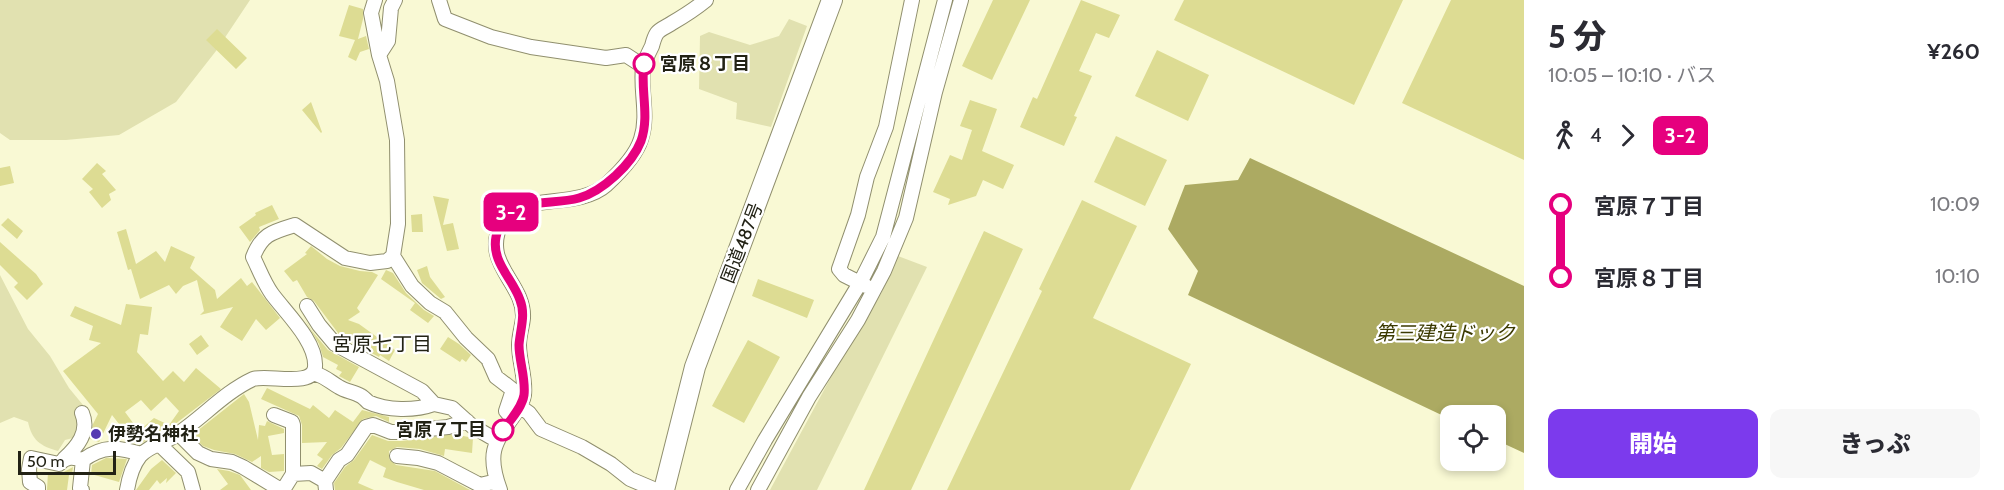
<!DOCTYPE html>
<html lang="ja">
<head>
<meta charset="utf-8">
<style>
	body { margin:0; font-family:Cabin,"Noto Sans JP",sans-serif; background:#f7f7f7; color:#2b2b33; height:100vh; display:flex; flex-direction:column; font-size:22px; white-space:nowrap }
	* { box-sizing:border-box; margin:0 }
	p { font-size:20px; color:#7c7c81 }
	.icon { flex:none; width:33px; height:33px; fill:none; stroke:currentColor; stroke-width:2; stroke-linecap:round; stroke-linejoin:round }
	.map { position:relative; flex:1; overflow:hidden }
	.details { display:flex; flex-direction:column; background:#fff; width:480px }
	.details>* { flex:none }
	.badge { padding:0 12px; border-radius:9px; font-size:21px; line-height:39px }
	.tools { position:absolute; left:1440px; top:405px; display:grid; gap:12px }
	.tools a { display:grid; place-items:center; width:66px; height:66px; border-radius:12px; background:#fff; box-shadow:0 3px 9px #0003; font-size:30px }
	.scale { position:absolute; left:18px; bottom:15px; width:98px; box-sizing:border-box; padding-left:6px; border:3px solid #222215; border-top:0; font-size:16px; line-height:21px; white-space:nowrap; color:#222215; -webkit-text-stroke:4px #fff; paint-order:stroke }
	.map>.badge { position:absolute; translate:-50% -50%; box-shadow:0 0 0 3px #fff }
	.legs { display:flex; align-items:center; gap:9px; height:66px; padding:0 24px; font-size:20px }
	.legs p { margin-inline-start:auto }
	.overview { display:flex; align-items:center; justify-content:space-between; height:102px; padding:0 24px }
	h1 { font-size:33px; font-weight:800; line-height:45px }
	.primary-button { display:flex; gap:12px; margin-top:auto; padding:12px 24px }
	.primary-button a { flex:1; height:69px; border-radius:12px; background:#7c3aed; color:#fff; font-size:24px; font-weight:800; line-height:69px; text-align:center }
	.primary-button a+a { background:#f7f7f7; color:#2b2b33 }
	ul { padding:0 24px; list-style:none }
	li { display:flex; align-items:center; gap:21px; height:72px; font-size:22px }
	li i { display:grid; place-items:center; width:9px; height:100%; margin:0 8px; background:currentColor }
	li i::after { content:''; width:15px; height:15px; margin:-8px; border:4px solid; border-radius:50%; background:#fff }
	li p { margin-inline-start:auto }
	li:first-child i { background:linear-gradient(#0000 50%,currentColor 0) }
	li:last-child i { background:linear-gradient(currentColor 50%,#0000 0) }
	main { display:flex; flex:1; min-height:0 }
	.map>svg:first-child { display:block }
</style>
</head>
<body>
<main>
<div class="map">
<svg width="1524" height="490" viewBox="0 0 1524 490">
	<rect width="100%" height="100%" fill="#f9f9d4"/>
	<path fill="#e1e1b0" d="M0,0H250L216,51L176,102L119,135L66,140H10L0,133Z
		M789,19L807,26L771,127L736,119L737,103L699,89L700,36L709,32L750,45L779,36Z
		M898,256L927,267L817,490H770L844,353L881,294Z
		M0,275L28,329L50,356L69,388L83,405L78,413L81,421L77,437L65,440L58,451C40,446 32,440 28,422L14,417L0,423Z"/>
	<path fill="#acaa62" d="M1250,158L1524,286V453L1496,440V416H1450V419L1188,295L1198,271L1168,229L1185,185L1238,180Z"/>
	<path fill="#dddc93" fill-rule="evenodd" d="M993,0H1030L992,80L962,66Z
		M1081,0L1120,15L1109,38L1096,33L1079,71L1092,76L1074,116L1077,117L1064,146L1020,127L1033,97L1037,99Z
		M1184,0H1403L1354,105L1174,20Z
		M1451,0H1524V160L1402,103Z
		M349,5L363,9V19L358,39L366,36L369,49L360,52L356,61L348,57L355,40L339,36Z
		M217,29L247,58L236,69L206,40Z
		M1157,50L1209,75L1188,121L1135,96Z
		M970,100L997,109L982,151L1014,165L1003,189L983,180L976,196L948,205L950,199L933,192L950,155L962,160L972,130L960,126Z
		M311,102L322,132L321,133L302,110Z
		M1116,136L1167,160L1145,206L1094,182Z
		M97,163L106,171L102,174L116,190L109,194L111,200L102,208L89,192L93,189L82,179Z
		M10,166L14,183L0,186V168Z
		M433,196L449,199L443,225L453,223L459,249L447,251Z
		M1082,200L1137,226L1093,318L1191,364L1130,490H947L1042,291L1039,289Z
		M272,205L279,219L259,227L260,230L250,242L239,227L256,215L255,213Z
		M422,214L423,232H412L411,215Z
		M8,218L23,231L17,239L1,225Z
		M126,229L136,264L156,251L165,262L171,246L195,257L190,268L215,290L217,299L241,278L247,286L252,282L280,318L266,330L256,319L242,341L220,327L233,307L200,315L204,311L197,280L183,286L176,294L169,285L140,299L131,269L128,270L117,232Z
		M984,231L1023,249L911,490H864Z
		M0,242L36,274L43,284L27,300L14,287L18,283L0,265Z
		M311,246L327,259L340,266L360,271L372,272L378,275L357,308L360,312L348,320L359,324L395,350L389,361L380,355L379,357L341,337L314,301L307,297L297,280L293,282L284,271L307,254L305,253Z
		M427,266L430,277L445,297L441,299L422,283L417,270Z
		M386,270L393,273L406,293L424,310L434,316L428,323L410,310L415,303L381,279Z
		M758,279L814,300L807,318L752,296Z
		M126,304L152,307L148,335L140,334L137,352L163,381L173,371L184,382L196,368L221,389L170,428L140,444L134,443L112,415L99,442L90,439L93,424L98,414L63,371L101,343L89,340L93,326L70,316L75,306L121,325ZM166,397L179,411L169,425L154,418L139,431L125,412L141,400L151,411Z
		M301,313L312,331L328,350L359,367L350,382L339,376L342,372L336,369L338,365L323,357L319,344Z
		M201,335L209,346L197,355L189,344Z
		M448,337L459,344L471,355L466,362L462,359L460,362L440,349Z
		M748,340L780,357L744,423L712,406Z
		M267,388L310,409L313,405L329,418L335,410L353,422L362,410L389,417V422L376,416L363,419L341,448L332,455L322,469L317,466L323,459L317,455L327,442L302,443V425L299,416L261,399Z
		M244,394L249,402L258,440L259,425L265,426L267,421L284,429V433L268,436L272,455L284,454V471L269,472L261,468V456L252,462L235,454L214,450L203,446L192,435Z
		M454,434L473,438L472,453L445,449L444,456L420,449L397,447L389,451V459L396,465L435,471L470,490H424L397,482L383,477L386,468L370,460L358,483L374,490H335L334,483L345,467L354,460L372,435L388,441H402Z
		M106,458L127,459L119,482L91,474L92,465Z
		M162,460L176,473L166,483L167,478L160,484L157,480L149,490H136L151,469Z
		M73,467L72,475H66H69L67,490H47L48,472L60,474Z
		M217,469L229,471L240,475L251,490H220L228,484Z"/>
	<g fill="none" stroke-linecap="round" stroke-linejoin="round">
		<g stroke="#908f6e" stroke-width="16">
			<path id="minor" d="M439,0L445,19L491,37L531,47L606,58L626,55L643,66
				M379,55L388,41L391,8L395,0
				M393,256L412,286L430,303L445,312L466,338L488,359L496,377L513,390L506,411L512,418
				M866,286L844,275L839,269L858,215L867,177L886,127L912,0
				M307,306L319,325L335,344L422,391L434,404L452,408L472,426L496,440
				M314,373C326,377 329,381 339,387C345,391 354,392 361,396C363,397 366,400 368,402C387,411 415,411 434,404
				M519,406L529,413L541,429L582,447L611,464L630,479L656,490
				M274,415L292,422L293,425V474L283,490
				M179,434L198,453L211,459L232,462L243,467L281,490
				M159,444L188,472L193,490
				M397,456L418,458L438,463L480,485L497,481
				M64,459C77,447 90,432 82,413
				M293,474L311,473L325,481L326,490
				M325,481L339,460L347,455L366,427L373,425L391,432H402L448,427L467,421
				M38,490V487L30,482L29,469L31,458L59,464C67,456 73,457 83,460
				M82,490L80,488L83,460C103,445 119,447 141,454
				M127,490C129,478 132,466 140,456C149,445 168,442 179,433C204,416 225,392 253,379C267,374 314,388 315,367C317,342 286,313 272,294C264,283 259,269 253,257C262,234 272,232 295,225L345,258L370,263L387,261L393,256L398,224L397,140L387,81L379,55L371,13L375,0
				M500,490C487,454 493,445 514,415C518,409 523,402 524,395C526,379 519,361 519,345C519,336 522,327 523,318C525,282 480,264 502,222C517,192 578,210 606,185C619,173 636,156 641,139C649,115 640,91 643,67C645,60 649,52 652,46C653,42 655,36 657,33C660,29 668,26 672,23C684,16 695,9 706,0
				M737,490L765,440L860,283L883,237L945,0
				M758,490L809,397L858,320L884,271L906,218L935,92L961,0"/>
		</g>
		<g stroke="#908f6e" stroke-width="22">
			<path id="highway" d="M664,490L695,367L832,0"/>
		</g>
		<use href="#minor" stroke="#fff" stroke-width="14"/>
		<use href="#highway" stroke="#fff" stroke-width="20"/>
	</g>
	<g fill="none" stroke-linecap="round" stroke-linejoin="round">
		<g stroke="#fff" stroke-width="14">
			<path id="line-1" d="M503,430C510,420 522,408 524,395C526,379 519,361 519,345C520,330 526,315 520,300C513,279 491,262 496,237C505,193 548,207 579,198C603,191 632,164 641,141C650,116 640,89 644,64"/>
		</g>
		<use href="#line-1" stroke="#e6007e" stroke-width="9"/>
	</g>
	<g fill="#fff" stroke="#e6007e" stroke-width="3">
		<circle cx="644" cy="64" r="10"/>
		<circle cx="503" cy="430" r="10"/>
	</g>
	<circle fill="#563ab2" stroke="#fff" stroke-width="2" cx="96" cy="434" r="6"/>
	<g text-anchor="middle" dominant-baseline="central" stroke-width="4.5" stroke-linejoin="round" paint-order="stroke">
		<g font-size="18" font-weight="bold" fill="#222215" stroke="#fff" text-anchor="start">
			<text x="660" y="64">宮原８丁目</text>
			<text x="486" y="430" text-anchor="end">宮原７丁目</text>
		</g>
		<g font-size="18" fill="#222215" stroke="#fff">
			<text transform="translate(742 243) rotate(-69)">国道487号</text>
		</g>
		<g font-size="18" font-weight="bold" fill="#222215" stroke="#fff" text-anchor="start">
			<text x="108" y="434">伊勢名神社</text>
		</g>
		<g font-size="20" font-style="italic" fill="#3b3900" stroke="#fff">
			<text x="1445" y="333">第三建造ドック</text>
		</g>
		<g font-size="20" fill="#222215" stroke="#fff">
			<text x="382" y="344">宮原七丁目</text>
		</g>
	</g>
</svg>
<div class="tools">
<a><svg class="icon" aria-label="locate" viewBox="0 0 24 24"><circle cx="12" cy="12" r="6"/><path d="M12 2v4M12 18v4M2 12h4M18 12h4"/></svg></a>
</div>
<div class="scale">50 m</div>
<b class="badge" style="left:511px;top:212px;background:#e6007e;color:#fff">3-2</b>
</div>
<section class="details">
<div class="overview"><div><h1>5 分</h1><p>10:05 – 10:10 · バス</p></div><b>¥260</b></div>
<div class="legs"><svg class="icon" aria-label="walk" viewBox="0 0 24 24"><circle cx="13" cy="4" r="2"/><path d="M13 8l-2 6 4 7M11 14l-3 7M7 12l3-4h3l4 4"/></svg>4<svg class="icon" aria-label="forward" viewBox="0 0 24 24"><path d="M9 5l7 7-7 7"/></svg><b class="badge" style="background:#e6007e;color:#fff">3-2</b></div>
<ul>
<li><i style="color:#e6007e"></i><b>宮原７丁目</b><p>10:09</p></li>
<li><i style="color:#e6007e"></i><b>宮原８丁目</b><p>10:10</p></li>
</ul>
<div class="primary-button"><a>開始</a><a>きっぷ</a></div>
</section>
</main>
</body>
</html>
